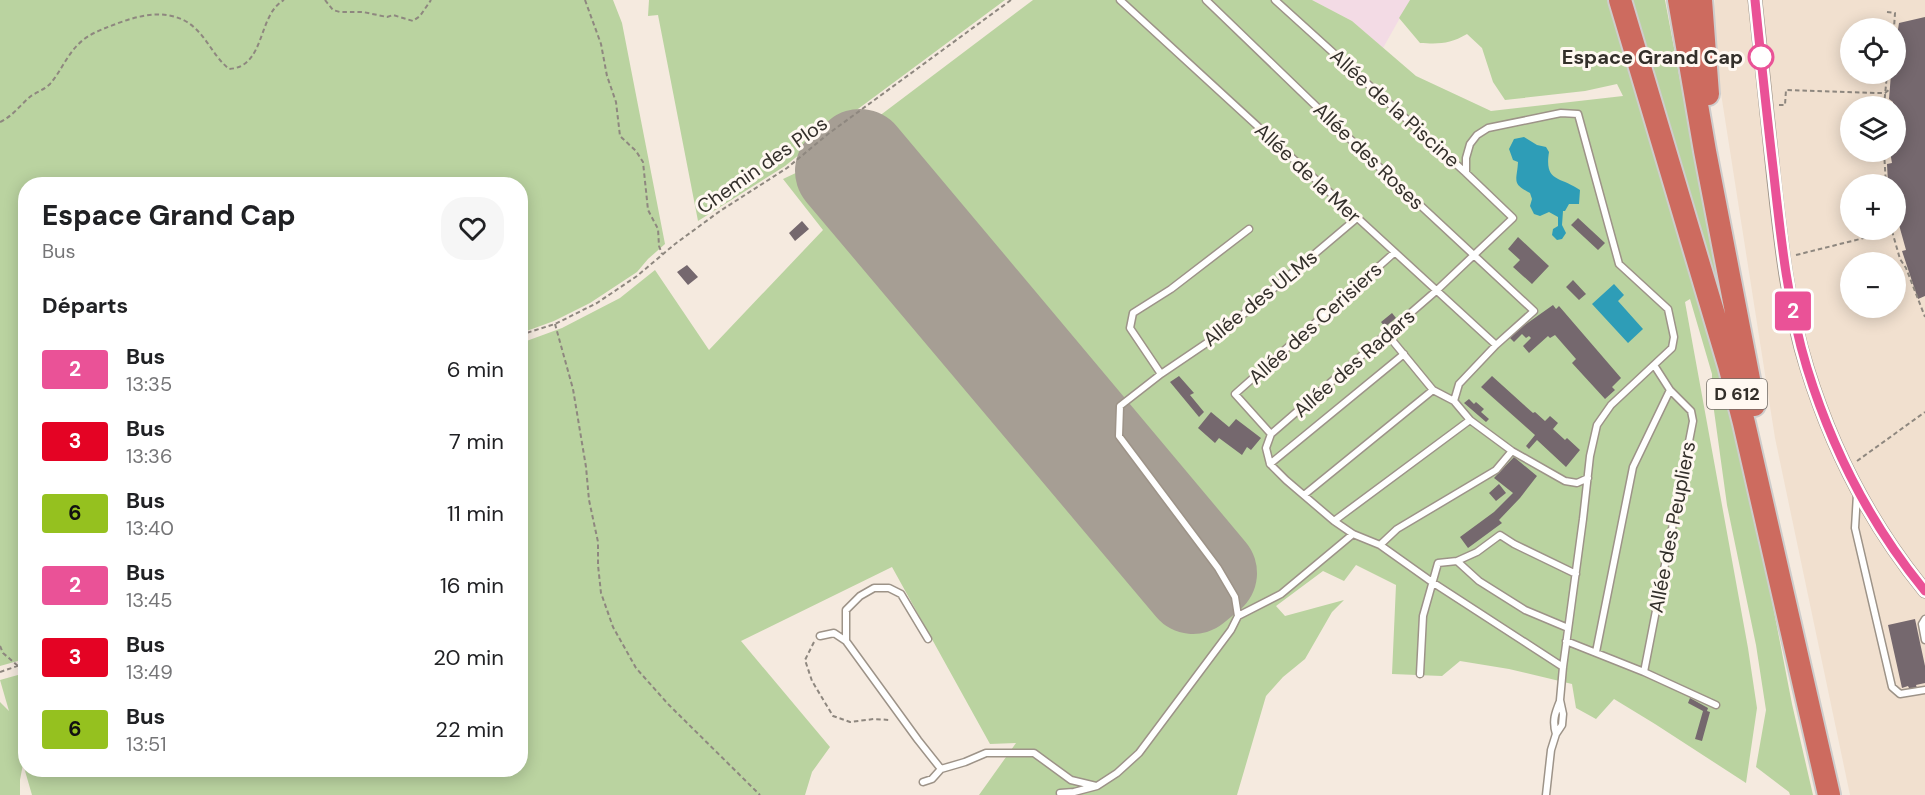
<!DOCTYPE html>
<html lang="fr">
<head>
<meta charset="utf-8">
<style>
	body { margin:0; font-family:"DM Sans",sans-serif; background:#f6f6f6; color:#202124; height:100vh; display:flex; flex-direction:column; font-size:22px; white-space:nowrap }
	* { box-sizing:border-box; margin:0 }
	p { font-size:20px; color:#757577 }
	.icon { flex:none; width:33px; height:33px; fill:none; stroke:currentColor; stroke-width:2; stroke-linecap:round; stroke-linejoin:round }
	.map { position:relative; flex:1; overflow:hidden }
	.side { position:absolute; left:18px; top:177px; width:510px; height:600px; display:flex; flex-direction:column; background:#fff; border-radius:24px; box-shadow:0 3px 15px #0003 }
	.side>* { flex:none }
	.badge { padding:0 12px; border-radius:4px; font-size:21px; line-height:39px }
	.buttons { position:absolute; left:1840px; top:18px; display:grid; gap:12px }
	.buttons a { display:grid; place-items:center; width:66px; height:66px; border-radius:50%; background:#fff; box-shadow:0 3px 15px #0003; font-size:30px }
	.map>.badge { position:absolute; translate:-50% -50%; box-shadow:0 0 0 3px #fff }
	h2 { padding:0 24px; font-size:22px; line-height:54px }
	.round { display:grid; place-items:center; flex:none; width:63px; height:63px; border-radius:24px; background:#f6f6f6 }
	.overview { display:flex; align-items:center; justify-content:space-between; height:102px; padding:0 24px }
	h1 { font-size:28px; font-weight:700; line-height:45px }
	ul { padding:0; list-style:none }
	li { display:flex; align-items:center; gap:18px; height:72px; padding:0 24px }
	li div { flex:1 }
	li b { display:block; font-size:22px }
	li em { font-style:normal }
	li .badge { min-width:66px; font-weight:700; text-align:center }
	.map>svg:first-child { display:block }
</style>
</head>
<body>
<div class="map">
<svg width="1925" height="795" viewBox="0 0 1925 795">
	<rect width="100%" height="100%" fill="#f5eadf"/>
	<path fill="#f1e0cf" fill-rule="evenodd" d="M1715,0H1925V795H1850L1775,438L1712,36ZM1851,28H1896V74H1851ZM1851,106H1896V152H1851ZM1851,184H1896V230H1851ZM1851,262H1896V308H1851Z"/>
	<path fill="#f3dbe5" d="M1312,0H1410L1383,48L1352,21Z"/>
	<path fill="#bad3a0" d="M0,0H613L622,23L665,244L648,259L637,272L590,303L554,321L521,333L520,184H26L25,659L0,666Z
		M649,0H1005L835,126L785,166L698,221L658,15L648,16Z
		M1033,0H1312L1352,21L1416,76L1491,111L1623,96L1617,84L1585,91L1505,100L1493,82L1482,48L1467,34C1450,44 1440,44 1420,43L1399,18L1410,0H1608L1720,360L1750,488L1792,704L1813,795H1790L1789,792L1756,767L1766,710L1756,645L1727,505L1712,396V374L1690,299L1685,302L1748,648L1757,708L1746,783L1655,724L1614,699L1596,719L1576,708L1572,684L1509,669L1460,661L1442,676L1392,674L1396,585L1356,565L1344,581L1323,571L1276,606L1285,616L1344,600L1332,612L1305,659L1283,677L1266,696L1237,795H979L1016,743L990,744L892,567L741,641L830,747L812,772L805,795H32L23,764L20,780V795H0V702L9,711L0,680L25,673L26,770H520L521,343L562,328L620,298L655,270L709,350L823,230L783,179L817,163Z
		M1625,0H1665L1720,293L1712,291Z"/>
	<path fill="#2e9db7" d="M1524,137L1537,145L1546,147L1549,152C1544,183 1561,176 1580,190L1579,204H1569L1565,211H1563L1562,225L1566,233L1562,239L1557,240L1552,235L1553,229L1558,226V217L1549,212L1540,216L1534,214L1530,206L1532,199L1530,193C1511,183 1517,181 1518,162L1513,160L1509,149L1514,139Z
		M1614,284L1624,295L1618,301L1643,329L1628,343L1592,304Z"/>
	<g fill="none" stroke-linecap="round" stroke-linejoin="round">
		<path stroke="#a69e94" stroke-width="96" d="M860,157L1209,573L1193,586L843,171Z"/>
	</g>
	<path fill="#75686e" d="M1925,17V296L1918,299L1902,251L1906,250L1896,214V184H1888L1887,164L1892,163L1890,152H1896V106H1893V102L1889,99L1891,74H1896V42L1899,23Z
		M1578,218L1605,243L1598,250L1571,225Z
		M802,221L809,229L795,241L789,233Z
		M1518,237L1549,266L1532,284L1513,267L1520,260L1508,249Z
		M687,265L698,277L688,285L677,272Z
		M1573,280L1586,294L1579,300L1566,287Z
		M1553,305L1556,309L1559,306L1621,378L1612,387L1615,390L1605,399L1572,363L1576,359L1555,335L1550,338L1548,336L1529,353L1523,346L1531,338L1529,336L1526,338L1522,334L1514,342L1510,338L1519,329Z
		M1392,313L1396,318L1385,327L1381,322Z
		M1179,376L1194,393L1190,395L1204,412L1199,417L1170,382Z
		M1492,376L1533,413L1535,412L1545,421L1550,416L1558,423L1553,429L1565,440L1567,438L1580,450L1566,467L1537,440L1529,449L1526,446L1535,435L1481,387Z
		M1469,399L1474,404L1476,402L1484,409L1481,412L1489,419L1486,422L1464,403Z
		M1211,412L1229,427L1236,419L1261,438L1251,450L1247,447L1242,455L1219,438L1215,443L1198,428Z
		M1514,457L1537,476L1520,498L1499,520L1502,523L1468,548L1460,537L1494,512L1513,493L1494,478Z
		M1499,484L1506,493L1496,501L1489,493Z
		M1915,619L1925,666V683L1916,685L1917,688H1909L1908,686L1902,688L1888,625Z
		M1690,698L1708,708L1707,711L1710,712L1702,741L1695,739L1703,711L1688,703Z"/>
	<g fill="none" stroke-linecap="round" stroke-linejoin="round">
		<g stroke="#9d9388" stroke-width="9">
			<path id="lane" d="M1120,0L1496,345
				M1206,0L1378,166L1534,311L1496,345L1459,384L1454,401L1470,420L1512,451L1565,481L1577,483L1588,478
				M1466,173V158L1470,144L1477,135L1488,128L1561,113L1578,114L1619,264L1668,309L1674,337L1672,348L1611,405L1597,425L1590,456L1583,519L1563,667L1560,700L1563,714L1562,725L1556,734L1551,750L1546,795
				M1394,253L1235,394L1271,434L1266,448L1270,464L1286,480L1334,521L1353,534L1380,545L1432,582L1563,667
				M1387,334L1433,390L1454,401
				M1161,374L1130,328L1133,313L1171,289L1249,229
				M1271,434L1436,291L1513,218L1466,173L1275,0
				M1270,464L1404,354
				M1857,494L1855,528L1892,687L1900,694L1925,690
				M1304,495L1433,390
				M1334,521L1470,420
				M1380,545L1397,529L1496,470L1512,451
				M1238,616L1235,597L1218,568L1119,436L1120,406L1161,374L1220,334L1357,218
				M1925,619L1922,624L1925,640
				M1568,628L1525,610L1479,581L1457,561L1477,552L1500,535L1514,544L1576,574
				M820,636L834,633L846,641V610L860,596L874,588H889L901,594L928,639
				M846,641L918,740L941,769L932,779L923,782
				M1566,641L1644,672L1716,705
				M1596,652L1633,467L1670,390L1654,365
				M1644,672L1693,421L1691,411L1670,390
				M1420,674L1423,616L1438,563L1457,561
				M1556,734C1552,721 1555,713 1560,701
				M941,769L965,762L986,753H1034L1071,780L1096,786
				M1060,793L1074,792L1097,786L1117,773L1139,753L1231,630L1238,616L1281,594L1353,534"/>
		</g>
		<g stroke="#9d9388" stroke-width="15">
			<path id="street" d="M1755,0C1761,60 1768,120 1774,180C1781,243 1788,308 1807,368C1832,449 1871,525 1925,591"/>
		</g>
		<g stroke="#cecdcc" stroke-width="26">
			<path id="highway" d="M1620,0L1729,365L1744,423L1829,795
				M1679,0L1705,151L1754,405
				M1701,0L1708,94"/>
		</g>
		<path stroke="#8e877f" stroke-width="2" stroke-dasharray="4.5 3" stroke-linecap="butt" d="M325,0L333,10L340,12H363L387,17L393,15L413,21L420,16L431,0
			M585,0L601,44L607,76L616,102L620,136L636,151L643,162L648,210L658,229L659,246L662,254
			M1887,12L1895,13L1894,28
			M1779,105H1785L1786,90L1875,93H1885L1890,89
			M1884,106L1887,74
			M0,122C13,116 20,105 31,96C37,92 45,89 50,84C62,70 68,52 83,40C89,35 96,32 103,29C128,19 160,6 187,22C206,34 212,55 229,69C266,67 257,15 284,0
			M1884,152L1886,184
			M1892,231L1900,259L1906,268L1925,317
			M1796,255L1892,231
			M555,324L573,389L586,467L589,500L598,542V565L601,593L613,627L636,668L668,704L760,795
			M520,335L555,324L597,303L637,276L675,244L720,211L787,168L828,134L1011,0
			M1857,461L1925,412
			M814,642L805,660L812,681L833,716L850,722L874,719L890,720
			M0,646L3,653L18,666
			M0,672L26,663"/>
		<use href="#lane" stroke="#fff" stroke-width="6"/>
		<use href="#street" stroke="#fff" stroke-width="12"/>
		<use href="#highway" stroke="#cd6b5f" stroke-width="22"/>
	</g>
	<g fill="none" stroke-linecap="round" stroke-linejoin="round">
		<g stroke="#fff" stroke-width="14">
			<path id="line" d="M1755,0C1761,59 1767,117 1774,176C1781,240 1788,306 1807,368C1832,449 1871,525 1925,591"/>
		</g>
		<use href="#line" stroke="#ea5297" stroke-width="9"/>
	</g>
	<circle fill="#fff" stroke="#ea5297" stroke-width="3" cx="1761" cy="57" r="12"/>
	<g text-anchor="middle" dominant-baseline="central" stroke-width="6" stroke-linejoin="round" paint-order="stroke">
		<rect fill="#fff8f1" stroke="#706b66" stroke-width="1.5" x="1707" y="379" width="60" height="30" rx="4.5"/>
		<g font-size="18" font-weight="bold" fill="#332f2a">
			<text x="1737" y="394">D 612</text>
		</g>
		<g font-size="20" font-weight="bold" fill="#332f2a" stroke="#fff8f1" text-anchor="end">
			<text x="1743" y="57">Espace Grand Cap</text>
		</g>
		<g font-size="20" fill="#332f2a" stroke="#fff8f1">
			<text transform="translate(1395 108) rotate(42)">Allée de la Piscine</text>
			<text transform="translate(1369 156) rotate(44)">Allée des Roses</text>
			<text transform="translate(762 165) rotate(-35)">Chemin des Plos</text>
			<text transform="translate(1308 173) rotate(43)">Allée de la Mer</text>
			<text transform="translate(1260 298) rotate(-39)">Allée des ULMs</text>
			<text transform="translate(1315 323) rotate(-42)">Allée des Cerisiers</text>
			<text transform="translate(1354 363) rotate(-41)">Allée des Radars</text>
			<text transform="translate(1672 527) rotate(-79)">Allée des Peupliers</text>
		</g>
	</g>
</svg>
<div class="buttons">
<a><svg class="icon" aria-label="locate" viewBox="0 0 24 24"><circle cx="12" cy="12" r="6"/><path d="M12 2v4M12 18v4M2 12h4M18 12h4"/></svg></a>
<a><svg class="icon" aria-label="layers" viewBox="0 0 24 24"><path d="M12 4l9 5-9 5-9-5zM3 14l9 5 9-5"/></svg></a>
<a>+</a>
<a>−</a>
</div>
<b class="badge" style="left:1793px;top:311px;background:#ea5297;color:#fff">2</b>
<section class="side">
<div class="overview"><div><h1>Espace Grand Cap</h1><p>Bus</p></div><a class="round"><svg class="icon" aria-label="heart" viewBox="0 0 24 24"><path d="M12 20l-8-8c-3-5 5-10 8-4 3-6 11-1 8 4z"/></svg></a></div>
<h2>Départs</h2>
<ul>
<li><span class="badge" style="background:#ea5297;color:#fff">2</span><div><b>Bus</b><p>13:35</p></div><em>6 min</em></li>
<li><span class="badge" style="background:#e40324;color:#fff">3</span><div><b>Bus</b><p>13:36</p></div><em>7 min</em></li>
<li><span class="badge" style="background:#95c11f;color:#111">6</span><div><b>Bus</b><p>13:40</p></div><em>11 min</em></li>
<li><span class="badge" style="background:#ea5297;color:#fff">2</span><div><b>Bus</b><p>13:45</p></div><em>16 min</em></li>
<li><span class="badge" style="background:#e40324;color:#fff">3</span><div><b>Bus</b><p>13:49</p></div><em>20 min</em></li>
<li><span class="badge" style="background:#95c11f;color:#111">6</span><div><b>Bus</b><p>13:51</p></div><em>22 min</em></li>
</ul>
</section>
</div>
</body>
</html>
